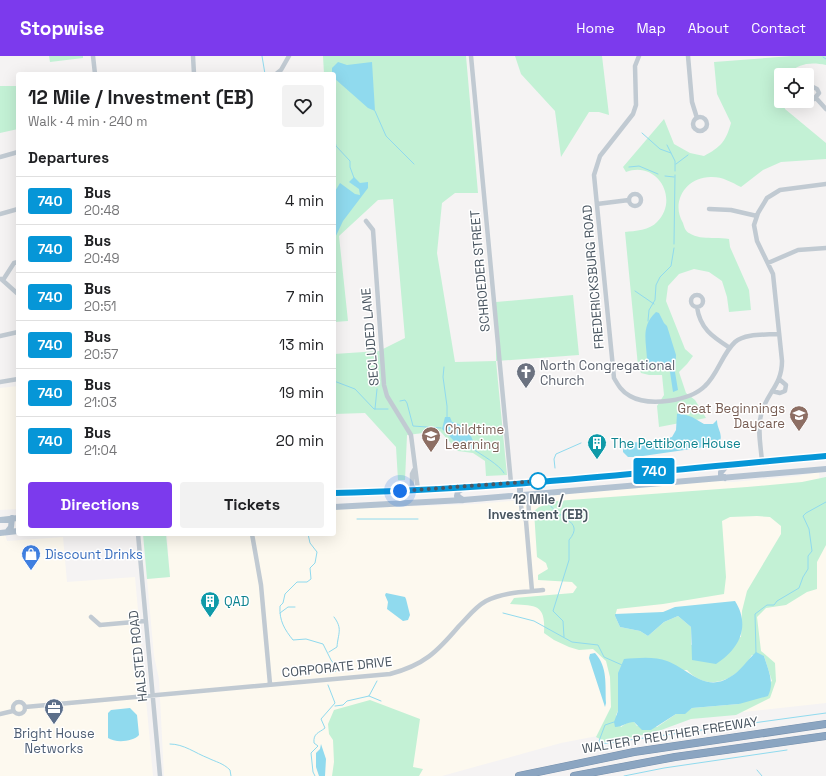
<!DOCTYPE html>
<html lang="en">
<head>
<meta charset="utf-8">
<style>
	body { margin:0; font-family:"Space Grotesk",sans-serif; background:#f2f2f2; color:#202124; height:100vh; display:flex; flex-direction:column; font-size:15px; white-space:nowrap }
	* { box-sizing:border-box; margin:0 }
	p { font-size:13px; color:#757577 }
	.icon { flex:none; width:22px; height:22px; fill:none; stroke:currentColor; stroke-width:2; stroke-linecap:round; stroke-linejoin:round }
	.map { position:relative; flex:1; overflow:hidden }
	.sheet { position:absolute; left:16px; top:16px; width:320px; height:464px; display:flex; flex-direction:column; background:#fff; border-radius:4px; box-shadow:0 4px 16px #0002 }
	.sheet>* { flex:none }
	.badge { padding:0 8px; border-radius:3px; font-size:14px; line-height:26px }
	.buttons { position:absolute; left:774px; top:12px; display:grid; gap:8px }
	.buttons a { display:grid; place-items:center; width:40px; height:40px; border-radius:4px; background:#fff; box-shadow:0 4px 16px #0002; font-size:20px }
	.you { position:absolute; width:20px; height:20px; margin:-10px; border:3px solid #fff; border-radius:50%; background:#1a73e8; box-shadow:0 0 0 6px #1a73e833 }
	.map>.badge { position:absolute; translate:-50% -50%; box-shadow:0 0 0 2px #fff }
	h2 { padding:0 12px; font-size:15px; line-height:36px }
	.round { display:grid; place-items:center; flex:none; width:42px; height:42px; border-radius:4px; background:#f2f2f2 }
	.headline { display:flex; align-items:center; justify-content:space-between; height:68px; padding:0 12px }
	h1 { font-size:19px; font-weight:700; line-height:30px }
	.primary-button { display:flex; gap:8px; margin-top:auto; padding:8px 12px }
	.primary-button a { flex:1; height:46px; border-radius:4px; background:#7c3aed; color:#fff; font-size:16px; font-weight:700; line-height:46px; text-align:center }
	.primary-button a+a { background:#f2f2f2; color:#202124 }
	ul { padding:0; list-style:none }
	li { display:flex; align-items:center; gap:12px; height:48px; padding:0 12px; border-top:1px solid #e0e0e0 }
	li div { flex:1 }
	li b { display:block; font-size:15px }
	li em { font-style:normal }
	li .badge { min-width:44px; font-weight:700; text-align:center }
	header { display:flex; align-items:center; gap:24px; box-sizing:border-box; height:56px; padding:0 20px; background:#7c3aed; color:#fff }
	header strong { font-size:19px }
	nav { display:flex; gap:22px; margin-inline-start:auto; font-size:14px }
	.map>svg:first-child { display:block }
</style>
</head>
<body>
<header>
<strong>Stopwise</strong>
<nav><a>Home</a><a>Map</a><a>About</a><a>Contact</a></nav>
</header>
<div class="map">
<svg width="826" height="720" viewBox="0 0 826 720">
	<rect width="100%" height="100%" fill="#f5f3f3"/>
	<path fill="#fdf9ef" d="M18,330V453L0,454V332Z
		M819,416L826,491V647L708,660L613,677L561,687L442,720H164L159,623L154,600L147,523L170,521L167,478H334V453L476,448L544,442L554,439L712,425L733,426L797,420Z
		M5,478L7,485L63,481L67,526L135,521L153,720H0V479Z"/>
	<path fill="#c3f1d5" fill-rule="evenodd" d="M49,0H83V2L50,6Z
		M323,0H466L478,137H455L442,147L437,197L455,306L496,305V246L573,239L579,299L496,305L507,419L486,420L485,405L473,397L458,395L440,375L407,379L405,424H398L396,391L365,357L334,358V298L379,295L405,282L393,143L378,144L339,180L348,265L334,266V18H324Z
		M515,0H602L609,59L599,56H589L561,101L555,55L521,18Z
		M792,0H826V9C811,6 798,7 788,19H781V45H783L785,53L826,87V103L781,106L763,114L741,131C731,126 723,121 712,121C687,120 670,145 683,167C684,171 686,176 689,177C702,185 715,180 729,183L730,191L749,234L751,254L729,256L727,241L722,225L709,216L694,213L679,218L668,230L666,245L685,293L693,300L687,308L679,316L686,337L695,344L706,362L659,371L657,350L664,339L662,319H649L641,317L638,310L625,176C635,175 650,174 657,166C680,143 657,104 626,116L623,111L664,63L674,88L690,97L704,100C721,91 726,85 731,67L717,38L714,6Z
		M0,30H18V73L0,77Z
		M826,421V489L817,506V533L807,536L786,549L766,552L757,561L761,595L775,607L776,625L770,642L736,659L691,663L653,677L605,686L596,681L611,651L610,621L606,605L593,593L579,594L569,591L554,584L544,577C546,546 534,550 510,548L514,542L573,537L577,531L572,526L538,524V519L548,513L546,507L537,501L534,455L539,451L556,445L747,431L802,426ZM757,460L770,461L781,470V478L747,535L742,555L741,581L691,589V571L678,560L664,566L648,580L640,575L620,571L615,560L617,553L663,548L724,538L726,521L722,465L730,461ZM752,599L764,600L772,625L739,648L692,652L685,657L676,658L657,671L637,670L634,666H628L621,671L616,659L618,655V617L687,614C709,638 738,623 752,599Z
		M143,478H166L170,521L147,523Z
		M370,644L420,663L413,711L423,713L419,720H332L334,706L333,684L329,678L328,668L334,654Z"/>
	<path fill="#90daee" d="M338,6L347,9L372,6L375,55L368,52L334,22V18H332V12Z
		M354,121L360,127L368,126V132L343,165L334,184V137L340,127L355,138L360,139L359,133L349,126Z
		M656,256L659,257L664,267L667,270L676,299L675,316L678,334L673,336L669,309H648L644,308L647,303C646,284 641,270 656,256Z
		M680,357L692,361L704,368H713L717,364C717,374 724,377 719,389L636,401H628L623,396V387L620,383C634,389 657,386 672,381L676,374L677,358Z
		M445,361H450L452,366C463,367 477,383 473,393C462,396 450,380 442,373Z
		M386,537L405,541L406,543L410,559L408,564L403,565L387,553L388,546L385,539Z
		M735,545C751,570 739,594 716,608L692,604L691,571L678,560L664,566L648,580L640,575L620,571L615,560V558L663,556L675,551Z
		M756,596L764,600C768,614 775,626 768,640L739,648L692,652L685,658H676L651,674H642L634,666C627,666 622,671 615,671L614,666L618,655V617L624,603C636,602 655,600 667,605C689,613 705,637 730,621C741,615 747,604 756,596Z
		M595,597C608,611 605,629 606,647L605,651L589,602L590,598Z
		M130,652L137,659L139,679C133,686 115,687 108,682V657L111,654Z
		M321,688L326,703L325,720H319L316,711V697L320,693Z"/>
	<g fill="none" stroke-linecap="round" stroke-linejoin="round">
		<path stroke="#90daee" stroke-width="1" d="M262,0L265,18
			M823,1L826,3
			M334,46V57
			M375,55L386,80L414,108
			M642,77L660,93L671,97
			M334,79L336,90L350,105V111L354,122
			M667,89L675,105V115
			M676,108L688,99
			M629,111L639,110L658,118
			M665,120L674,121
			M674,188L675,119
			M635,235L654,248
			M648,265L649,254L655,244L656,229L660,221L671,210L674,192
			M444,311L443,321L447,350V361
			M334,325L355,333L374,353H388
			M400,345L405,344L407,347L413,370L441,372
			M375,353L377,333
			M473,393C480,398 500,409 504,417
			M555,412L554,403L556,398L581,387
			M549,447C556,463 586,464 569,484V504L553,555L563,565L564,581
			M357,463H418
			M308,478L310,487L317,496L315,507L310,512L311,523L307,526H297L285,538L283,547L280,550C279,565 285,574 293,584L306,583L323,588L331,604L337,612L336,615L330,617
			M280,557L288,551H295
			M503,557L534,565L572,586L598,589L604,601L622,609
			M329,596L337,591C338,577 343,573 334,561
			M756,597L755,558L767,549H774L777,545L799,532L803,521L808,513V500L812,495L809,473L803,460L806,457L826,446
			M369,640L381,645
			M335,650L343,649L347,645L369,640L377,625
			M170,688C184,688 195,697 208,702C216,706 223,707 230,714L231,720
			M600,688L826,657
			M599,690V685L605,669L614,666
			M757,714L762,720
			M315,720L313,716L311,697L318,690L314,687C313,677 319,677 325,672L321,663L335,647L328,629
			M624,720L664,712L787,694"/>
		<g stroke="#7690ad" stroke-width="8">
			<path id="highway" d="M519,720L634,696L826,668
				M574,720L675,701L826,680"/>
		</g>
		<path stroke="#c1cad2" stroke-width="4.5" d="M93,0L95,18
			M193,0L194,18
			M471,0L511,427
			M639,0L635,10L636,49L633,58L600,100L594,119L614,322C618,329 622,336 630,340C649,351 690,345 705,330C718,318 722,298 735,286C745,277 766,279 779,278
			M688,0L692,46L697,62
			M276,18L281,14L289,0
			M807,34L813,31L817,33L819,37L814,43L807,40
			M816,42L826,53
			M693 68a7 7 0 1 1 14 0a7 7 0 1 1-14 0Z
			M0,101L18,96
			M629 144a6 6 0 1 1 12 0a6 6 0 1 1-12 0Z
			M597,148L629,144
			M709,153L731,154L757,160
			M0,158L18,153
			M366,165L373,174L384,329L387,340L411,379L418,434
			M768,207L798,194L826,192
			M1,223L18,238
			M3,224L14,207L18,206
			M691 245a6 6 0 1 1 12 0a6 6 0 1 1-12 0Z
			M697,251C700,273 713,281 730,292
			M0,280L18,276
			M0,326L18,323
			M772,335L780,337L785,335L786,329L779,323
			M762,406C761,391 757,374 761,359C766,337 782,330 782,305L773,218L757,185L754,169L758,157L767,142L780,134L826,128
			M412,434V418L414,414
			M520,440L522,458L526,465L532,535
			M526,465L529,457L528,439
			M138,478L160,720
			M252,478L261,529L270,628
			M91,561L100,569L145,565
			M13 652a6 6 0 1 1 12 0a6 6 0 1 1-12 0Z
			M25,651L390,618C424,609 437,596 459,570C468,561 475,551 486,545C504,536 524,536 543,534
			M0,658L13,655"/>
		<path stroke="#b3c2d1" stroke-width="6" d="M725,422L721,419V416L727,409
			M334,437C498,434 662,415 826,400
			M520,440V430L524,427
			M463,444L457,440L458,435L464,432
			M334,451L463,444L826,413
			M0,464L18,462
			M7,476L11,471L12,462
			M0,477L18,475"/>
		<use href="#highway" stroke="#8ba5c1" stroke-width="7"/>
	</g>
	<g fill="none" stroke-linecap="round" stroke-linejoin="round">
		<g stroke="#fff" stroke-width="9">
			<path id="line" d="M334,437C498,434 662,414 826,400"/>
		</g>
		<use href="#line" stroke="#0696d7" stroke-width="6"/>
		<path stroke="#4a5661" stroke-width="4" stroke-dasharray="0 7.2" d="M400,435L538,425"/>
	</g>
	<defs>
		<g id="church-pin" transform="scale(1)"><path d="M0 17L-7.5 6A9.5 9.5 0 1 1 7.5 6Z" fill="#6b7280" stroke="#fff"/><path d="M-1.2-6h2.4v3.5h3.3v2.4h-3.3V6h-2.4V-.1h-3.3v-2.4h3.3Z" fill="#fff"/></g>
		<g id="school-pin" transform="scale(1)"><path d="M0 17L-7.5 6A9.5 9.5 0 1 1 7.5 6Z" fill="#8d6e63" stroke="#fff"/><path d="M0-5L7-2L0 1L-7-2ZM-4 1L0 2.5L4 1V4Q0 6-4 4Z" fill="#fff"/></g>
		<g id="building-pin" transform="scale(1)"><path d="M0 17L-7.5 6A9.5 9.5 0 1 1 7.5 6Z" fill="#0f9aa8" stroke="#fff"/><path d="M-4-6H4V6H1V3H-1V6H-4ZM-2.5-4.3h1.7v1.8h-1.7ZM.8-4.3h1.7v1.8H.8ZM-2.5-1h1.7V.8h-1.7ZM.8-1h1.7V.8H.8Z" fill="#fff"/></g>
		<g id="shop-pin" transform="scale(1)"><path d="M0 17L-7.5 6A9.5 9.5 0 1 1 7.5 6Z" fill="#3f7fe0" stroke="#fff"/><path d="M-5-2.5h2.3a2.7 3.5 0 0 1 5.4 0H5L5.5 6h-11ZM-1.5-2.5h3a1.5 2.3 0 0 0-3 0Z" fill="#fff"/></g>
		<g id="office-pin" transform="scale(1)"><path d="M0 17L-7.5 6A9.5 9.5 0 1 1 7.5 6Z" fill="#5c6f8a" stroke="#fff"/><path d="M-6-3h4V-5.5h4V-3h4V5H-6ZM-1-4.5V-3h2v-1.5ZM-6 0V1H6V0Z" fill="#fff"/></g>
	</defs>
	<g fill-rule="evenodd">
		<use href="#church-pin" x="526" y="316"/>
		<use href="#school-pin" x="799" y="359"/>
		<use href="#school-pin" x="431" y="380"/>
		<use href="#building-pin" x="597" y="387"/>
		<use href="#shop-pin" x="31" y="498"/>
		<use href="#building-pin" x="210" y="545"/>
		<use href="#office-pin" x="54" y="652"/>
	</g>
	<circle fill="#fff" stroke="#0696d7" stroke-width="2" cx="538" cy="425" r="8"/>
	<g text-anchor="middle" dominant-baseline="central" stroke-width="3" stroke-linejoin="round" paint-order="stroke">
		<g font-size="13" fill="#4a5661" stroke="#fff">
			<text transform="translate(480 215) rotate(-95)">SCHROEDER STREET</text>
			<text transform="translate(593 221) rotate(-95)">FREDERICKSBURG ROAD</text>
			<text transform="translate(370 281) rotate(-95)">SECLUDED LANE</text>
			<text transform="translate(138 600) rotate(-96)">HALSTED ROAD</text>
			<text transform="translate(337 611) rotate(-6)">CORPORATE DRIVE</text>
			<text transform="translate(670 679) rotate(-9)">WALTER P REUTHER FREEWAY</text>
		</g>
		<g font-size="13" fill="#5b616d" stroke="#fff" text-anchor="start">
			<text x="540" y="309">North Congregational<tspan x="540" dy="15">Church</tspan></text>
		</g>
		<g font-size="13" fill="#785e54" stroke="#fff" text-anchor="end">
			<text x="785" y="352">Great Beginnings<tspan x="785" dy="15">Daycare</tspan></text>
			<text x="445" y="373" text-anchor="start">Childtime<tspan x="445" dy="15">Learning</tspan></text>
		</g>
		<g font-size="13" fill="#0d838f" stroke="#fff" text-anchor="start">
			<text x="611" y="387">The Pettibone House</text>
			<text x="224" y="545">QAD</text>
		</g>
		<g font-size="13" font-weight="bold" fill="#4a5661" stroke="#fff">
			<text x="538" y="443">12 Mile /<tspan x="538" dy="15">Investment (EB)</tspan></text>
		</g>
		<g font-size="13" fill="#366cbe" stroke="#fff" text-anchor="start">
			<text x="45" y="498">Discount Drinks</text>
		</g>
		<g font-size="13" fill="#4e5e75" stroke="#fff">
			<text x="54" y="677">Bright House<tspan x="54" dy="15">Networks</tspan></text>
		</g>
	</g>
</svg>
<div class="buttons">
<a><svg class="icon" aria-label="locate" viewBox="0 0 24 24"><circle cx="12" cy="12" r="6"/><path d="M12 2v4M12 18v4M2 12h4M18 12h4"/></svg></a>
</div>
<div class="you" style="left:400px;top:435px"></div>
<b class="badge" style="left:654px;top:415px;background:#0696d7;color:#fff">740</b>
<section class="sheet">
<div class="headline"><div><h1>12 Mile / Investment (EB)</h1><p>Walk · 4 min · 240 m</p></div><a class="round"><svg class="icon" aria-label="heart" viewBox="0 0 24 24"><path d="M12 20l-8-8c-3-5 5-10 8-4 3-6 11-1 8 4z"/></svg></a></div>
<h2>Departures</h2>
<ul>
<li><span class="badge" style="background:#0696d7;color:#fff">740</span><div><b>Bus</b><p>20:48</p></div><em>4 min</em></li>
<li><span class="badge" style="background:#0696d7;color:#fff">740</span><div><b>Bus</b><p>20:49</p></div><em>5 min</em></li>
<li><span class="badge" style="background:#0696d7;color:#fff">740</span><div><b>Bus</b><p>20:51</p></div><em>7 min</em></li>
<li><span class="badge" style="background:#0696d7;color:#fff">740</span><div><b>Bus</b><p>20:57</p></div><em>13 min</em></li>
<li><span class="badge" style="background:#0696d7;color:#fff">740</span><div><b>Bus</b><p>21:03</p></div><em>19 min</em></li>
<li><span class="badge" style="background:#0696d7;color:#fff">740</span><div><b>Bus</b><p>21:04</p></div><em>20 min</em></li>
</ul>
<div class="primary-button"><a>Directions</a><a>Tickets</a></div>
</section>
</div>
</body>
</html>
